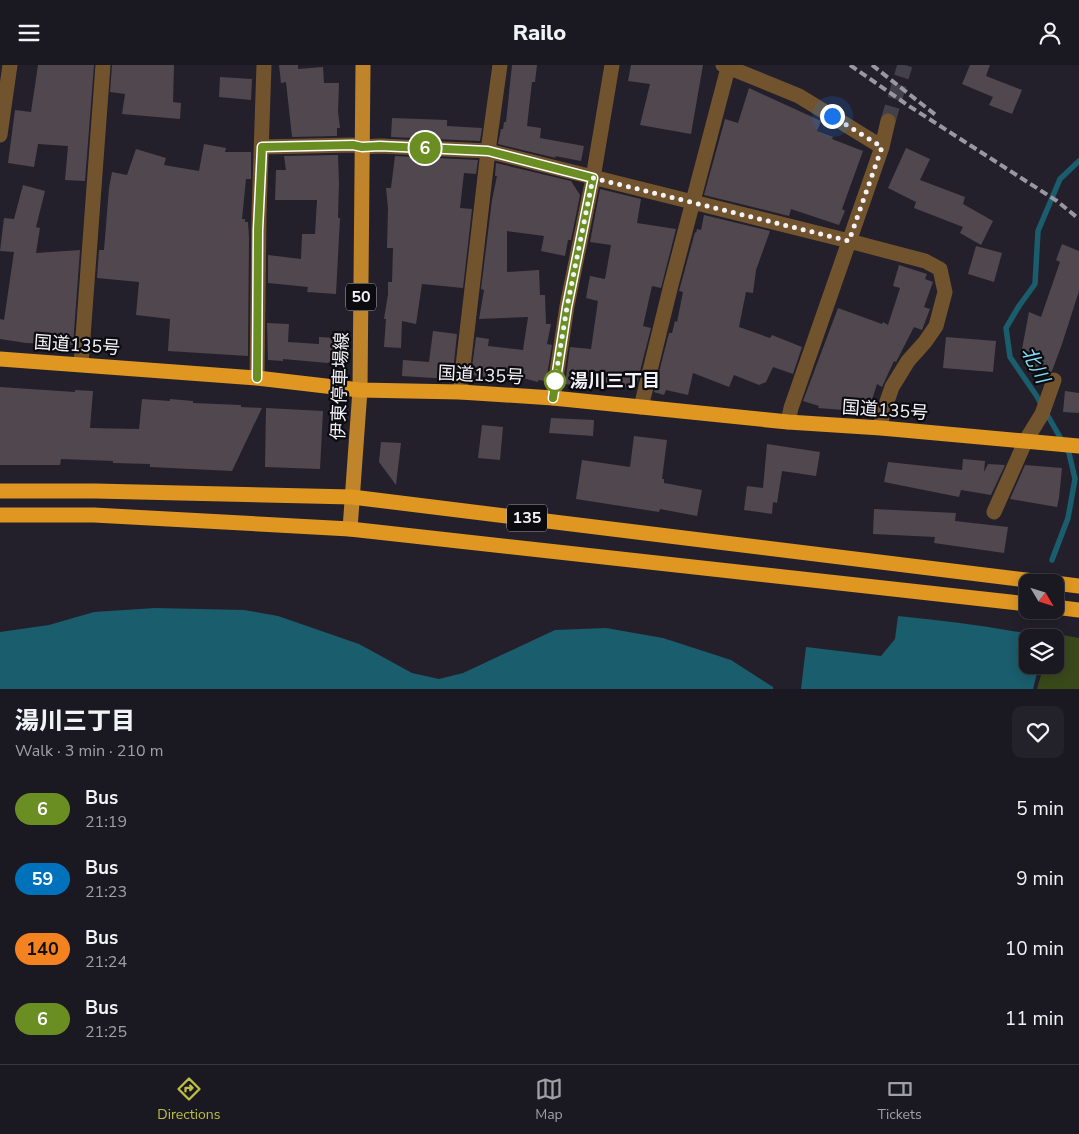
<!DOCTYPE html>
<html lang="en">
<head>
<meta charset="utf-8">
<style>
	body { margin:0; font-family:"Nunito Sans","Noto Sans JP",sans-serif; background:#232129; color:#f1f3f6; height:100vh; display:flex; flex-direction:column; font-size:19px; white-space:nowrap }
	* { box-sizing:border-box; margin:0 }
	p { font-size:16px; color:#9fa0a5 }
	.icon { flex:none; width:28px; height:28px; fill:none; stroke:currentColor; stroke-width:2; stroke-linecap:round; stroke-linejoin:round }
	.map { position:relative; height:624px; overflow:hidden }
	.details { display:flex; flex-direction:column; background:#1a1820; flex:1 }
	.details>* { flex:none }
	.badge { padding:0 10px; border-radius:16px; font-size:18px; line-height:32px }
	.needle { width:32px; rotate:128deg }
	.fabs { position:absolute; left:1019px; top:509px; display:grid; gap:10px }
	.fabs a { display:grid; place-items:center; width:45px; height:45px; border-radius:10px; background:#1a1820; box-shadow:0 2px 12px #0003,0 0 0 1px #38373e; font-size:25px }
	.you { position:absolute; width:25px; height:25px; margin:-12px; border:4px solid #fff; border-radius:50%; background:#1a73e8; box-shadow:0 0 0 8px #1a73e833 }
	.map>.badge { position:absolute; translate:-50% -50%; box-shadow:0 0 0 2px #fff }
	.round { display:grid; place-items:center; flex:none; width:52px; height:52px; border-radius:10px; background:#232129 }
	.summary { display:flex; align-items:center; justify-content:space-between; height:85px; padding:0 15px }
	h1 { font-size:24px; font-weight:800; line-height:38px }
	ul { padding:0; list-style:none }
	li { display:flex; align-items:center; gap:15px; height:70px; padding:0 15px }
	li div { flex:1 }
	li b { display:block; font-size:19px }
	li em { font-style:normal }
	li .badge { min-width:55px; font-weight:700; text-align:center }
	header { display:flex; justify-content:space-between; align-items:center; height:65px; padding:0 15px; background:#1a1820; font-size:22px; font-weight:800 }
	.menu { display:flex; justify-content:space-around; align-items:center; height:70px; border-top:1px solid #38373e; background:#1a1820; font-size:14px; color:#9fa0a5 }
	.menu a { display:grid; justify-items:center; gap:2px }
	.menu .on { color:#bfbe41 }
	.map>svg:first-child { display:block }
</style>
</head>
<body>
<header><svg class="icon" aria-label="menu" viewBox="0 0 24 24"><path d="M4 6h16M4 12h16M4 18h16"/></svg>Railo<svg class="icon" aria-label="person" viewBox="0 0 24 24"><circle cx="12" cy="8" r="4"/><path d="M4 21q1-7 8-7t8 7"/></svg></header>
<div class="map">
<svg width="1079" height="624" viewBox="0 0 1079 624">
	<rect width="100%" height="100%" fill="#23202b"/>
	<path fill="#3a491a" d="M1052,568L1079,573V624H1037L1044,600H1055V572H1051Z"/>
	<path fill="#1a5d6d" d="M155,543L244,545L278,551L359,579L412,608L439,614L463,608L555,565L606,563L663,573L731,595L773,622V624H0V567L49,560L94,547Z
		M898,551C947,556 996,562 1044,572H1028V600H1039L1033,624H801L806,582L881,591L895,574Z"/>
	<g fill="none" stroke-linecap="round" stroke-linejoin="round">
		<path stroke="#1a5d6d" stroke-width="5.5" d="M1052,495L1068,453L1075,414L1069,388L1036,330L1010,292L1006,263L1019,241L1035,219L1038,166L1060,114L1079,96"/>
	</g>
	<path fill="#51474f" d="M38,0H94L85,116L65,115L68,81L38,79L34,102L8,98L15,45L31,47Z
		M112,0H174L173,37L181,38L180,54L122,49L125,29L110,27Z
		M279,0H298V4L323,2L324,18H339L338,47L340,63H337V71L292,72L286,17L281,18Z
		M512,0H537L535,17H532L527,61L541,63L540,73L584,81L581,96L555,91L556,93L498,79L501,64H503L504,57H506Z
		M631,0H703L691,69L640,60L650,19L628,16Z
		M970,0H990L986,11L1022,25L1012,49L989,40L993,32L962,19Z
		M220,12L252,14L251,35L219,32Z
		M749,23L821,56L817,66L833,72L832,74L863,86L842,144L845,146L839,160L791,144L789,151L704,130L725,54L738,58Z
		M392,53L447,55V61L482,63L480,76L391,72Z
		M204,79L226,83L225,87H251V114H246L242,154H245V157H248L249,173L248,291L168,286L170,254L136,250L139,217L97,213L99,185H104L109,123L112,107L127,110L136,84L166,93L164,100L199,106Z
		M906,83L930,94L920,115L965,132L963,139L993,156L981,180L960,168L963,162L914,143L916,137L888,123Z
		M338,90L339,117L338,153H340L336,229L307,227L308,222L268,218V190L301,194L302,169H315L317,135H275L276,105H286L284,91Z
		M395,91L478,95L476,109L464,108L460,143L472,144L463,223L422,219L416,259L402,256L401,283L384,282L386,254H384L388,229V217H392L393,183H387L388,143L386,123H391Z
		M496,98L571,116L580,130L571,175H568L565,191L541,186L544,171L507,166V207L539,205L540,230H545L546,259H551L547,279L552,280L546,316L538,315V317L511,310L510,315L471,310L476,272L489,274L488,281L523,285L528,252L479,254L484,225L481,224L492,135L497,111H495Z
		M23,120L45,126L36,162L40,163L36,188L80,185L73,280L26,278L0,274V254L4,255L14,187L0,186L4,153L14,154Z
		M600,124L641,134L637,158L676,164L661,223L652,221L643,261L651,263L636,322H634L633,324L582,312L581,321L565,319L570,282L591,284L598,236L586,233L590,211L605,214L611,180L590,177Z
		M704,150L770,166L756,205L753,228L746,227L739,262L770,273L772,270L802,282L793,309L773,302L766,317L759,320L734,310L729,322L693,308L688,330L666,325L664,330L654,327L669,268H672L675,256L677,257L683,227L679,226L695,167L696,168L697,164L701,165Z
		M1062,179L1079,186V226L1062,279L1052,306L1047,309L1027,301L1032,288L1022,284L1029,247L1041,252L1060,197L1056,195Z
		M976,181L1002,188L994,217L968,209Z
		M899,200L927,209L925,214L933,217L924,242L930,244L922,265L914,262L896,297L894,296L882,322L877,319L869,344L844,337V345L818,343L819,341L803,336L838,243L882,259L883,257L888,260L900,223L893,221Z
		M267,258L289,259L288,277L319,279V272L337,273L336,292L328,298L283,294V296L268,295Z
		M433,266L457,269L453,307H450V314L402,311L403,295L429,297Z
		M946,272L996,276L993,307L943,303Z
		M0,322L75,327V325L93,326L90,363L139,364L142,334L170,336V334L193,336V338L241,340V342L262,343L232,406L150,402V399L113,398V396L61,394L60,400H0Z
		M1065,326L1079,328V348L1063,347Z
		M266,343L323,346L320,404L265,402Z
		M551,353L594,355L593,371L549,368Z
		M482,360L503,362L500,395L478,393Z
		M634,371L667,375L662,414H664V418L702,425L697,451L660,444L659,447L576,434L582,395L630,402Z
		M381,377L401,378L396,420L379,397Z
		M767,379L820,387L816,411L782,406L777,438L773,437L772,449L744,445L747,421L763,423Z
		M963,394L985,396L984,407L988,399L1005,400L991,430L961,425L959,432L884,417L888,397L962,405Z
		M1025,400L1062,403L1059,433L1057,442L1010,434Z
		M874,444L956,448L955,456L1008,462L1004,488L934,478L935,472L873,469Z"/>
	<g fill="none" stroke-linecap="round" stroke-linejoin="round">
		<path stroke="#42404a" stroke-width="15" stroke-dasharray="15 8" stroke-linecap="butt" d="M888,56L905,0"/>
		<path stroke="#71542e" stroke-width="15" d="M723,0L799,31L882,82
			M0,70L10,0
			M262,82L353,80L362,82L380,81L488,86L849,176L925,196L940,204L945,227L936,261L925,277L908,296L892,322L882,351L881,363
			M81,299L103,0
			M257,313L259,149L264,0
			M460,327L488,86L500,0
			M553,333L567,241L593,113L612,0
			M641,342L671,220L728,3
			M788,357L791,343L882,82L888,56
			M994,447L1026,375L1042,349L1054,315"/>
		<path stroke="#c0842a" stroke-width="15" d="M350,464L360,325L363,0"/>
		<path stroke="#df9722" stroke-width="15" d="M0,294L257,313L360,325L460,327L553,333L788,357L881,363L1079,381
			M0,426H95L352,432L1051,518
			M0,450H94L350,464L1028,539
			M1055,518L1079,521
			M1055,542L1079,545"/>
		<path stroke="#9997a0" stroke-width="4" stroke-dasharray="8 4" stroke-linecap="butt" d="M850,0L909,41L1057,136L1079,154
			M872,0L937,51"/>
	</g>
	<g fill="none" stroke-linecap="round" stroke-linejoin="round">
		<g stroke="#fff" stroke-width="11">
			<path id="line" d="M257,313L258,165L262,82L353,80L362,82L380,81L488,86L593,113L567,242L553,333"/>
		</g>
		<use href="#line" stroke="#6b8e23" stroke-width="8"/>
		<path stroke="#f3f2f9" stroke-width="5" stroke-dasharray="0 9" d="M555,316L567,242L593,113L849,176L882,82L832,51"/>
	</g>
	<circle fill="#fff" stroke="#6b8e23" stroke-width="2.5" cx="555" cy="316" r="10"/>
	<g text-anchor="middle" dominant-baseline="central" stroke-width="4.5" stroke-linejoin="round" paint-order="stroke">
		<g fill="#0c0b0f" stroke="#aeadb3" stroke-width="1">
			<rect x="346" y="218.5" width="30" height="27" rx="4"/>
			<rect x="507" y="439.5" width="40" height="27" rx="4"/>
		</g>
		<g font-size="16" font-weight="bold" fill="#f3f2f9">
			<text x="361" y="232">50</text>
			<text x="527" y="453">135</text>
		</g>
		<g font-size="18" fill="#f3f2f9" stroke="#0c0b0f">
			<text transform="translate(77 280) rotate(4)">国道135号</text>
			<text transform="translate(481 310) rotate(3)">国道135号</text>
			<text transform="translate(340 321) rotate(-88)">伊東停車場線</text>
			<text transform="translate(885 345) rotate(4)">国道135号</text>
		</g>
		<g font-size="18" font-weight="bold" fill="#f3f2f9" stroke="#0c0b0f" text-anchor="start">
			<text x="570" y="316">湯川三丁目</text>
		</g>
		<g font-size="19" font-style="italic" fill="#82dcf5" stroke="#0c0b0f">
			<text transform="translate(1035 300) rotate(63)">北川</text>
		</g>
	</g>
</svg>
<div class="fabs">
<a><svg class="needle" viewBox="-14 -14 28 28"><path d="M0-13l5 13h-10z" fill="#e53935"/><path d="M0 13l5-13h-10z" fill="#9fa0a5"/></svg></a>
<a><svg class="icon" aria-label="layers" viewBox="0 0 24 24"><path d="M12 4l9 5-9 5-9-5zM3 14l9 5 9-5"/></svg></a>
</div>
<div class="you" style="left:832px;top:51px"></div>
<b class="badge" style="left:425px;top:83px;background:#6b8e23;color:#fff">6</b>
</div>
<section class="details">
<div class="summary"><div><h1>湯川三丁目</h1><p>Walk · 3 min · 210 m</p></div><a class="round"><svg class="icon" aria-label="heart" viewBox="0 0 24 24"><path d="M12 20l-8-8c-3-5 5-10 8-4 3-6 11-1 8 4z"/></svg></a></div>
<ul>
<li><span class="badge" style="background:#6b8e23;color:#fff">6</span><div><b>Bus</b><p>21:19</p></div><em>5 min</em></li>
<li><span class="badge" style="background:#0072bc;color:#fff">59</span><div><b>Bus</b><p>21:23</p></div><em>9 min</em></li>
<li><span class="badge" style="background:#f58220;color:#111">140</span><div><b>Bus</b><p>21:24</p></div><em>10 min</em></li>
<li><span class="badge" style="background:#6b8e23;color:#fff">6</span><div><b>Bus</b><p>21:25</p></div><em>11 min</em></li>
</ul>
</section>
<nav class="menu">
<a class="on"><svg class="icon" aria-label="directions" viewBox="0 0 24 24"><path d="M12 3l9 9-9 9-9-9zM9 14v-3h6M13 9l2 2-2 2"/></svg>Directions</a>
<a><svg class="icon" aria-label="map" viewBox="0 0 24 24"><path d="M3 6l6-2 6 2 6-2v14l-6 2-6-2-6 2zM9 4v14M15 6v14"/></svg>Map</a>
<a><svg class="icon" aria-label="tickets" viewBox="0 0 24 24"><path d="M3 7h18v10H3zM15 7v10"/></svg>Tickets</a>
</nav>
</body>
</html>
